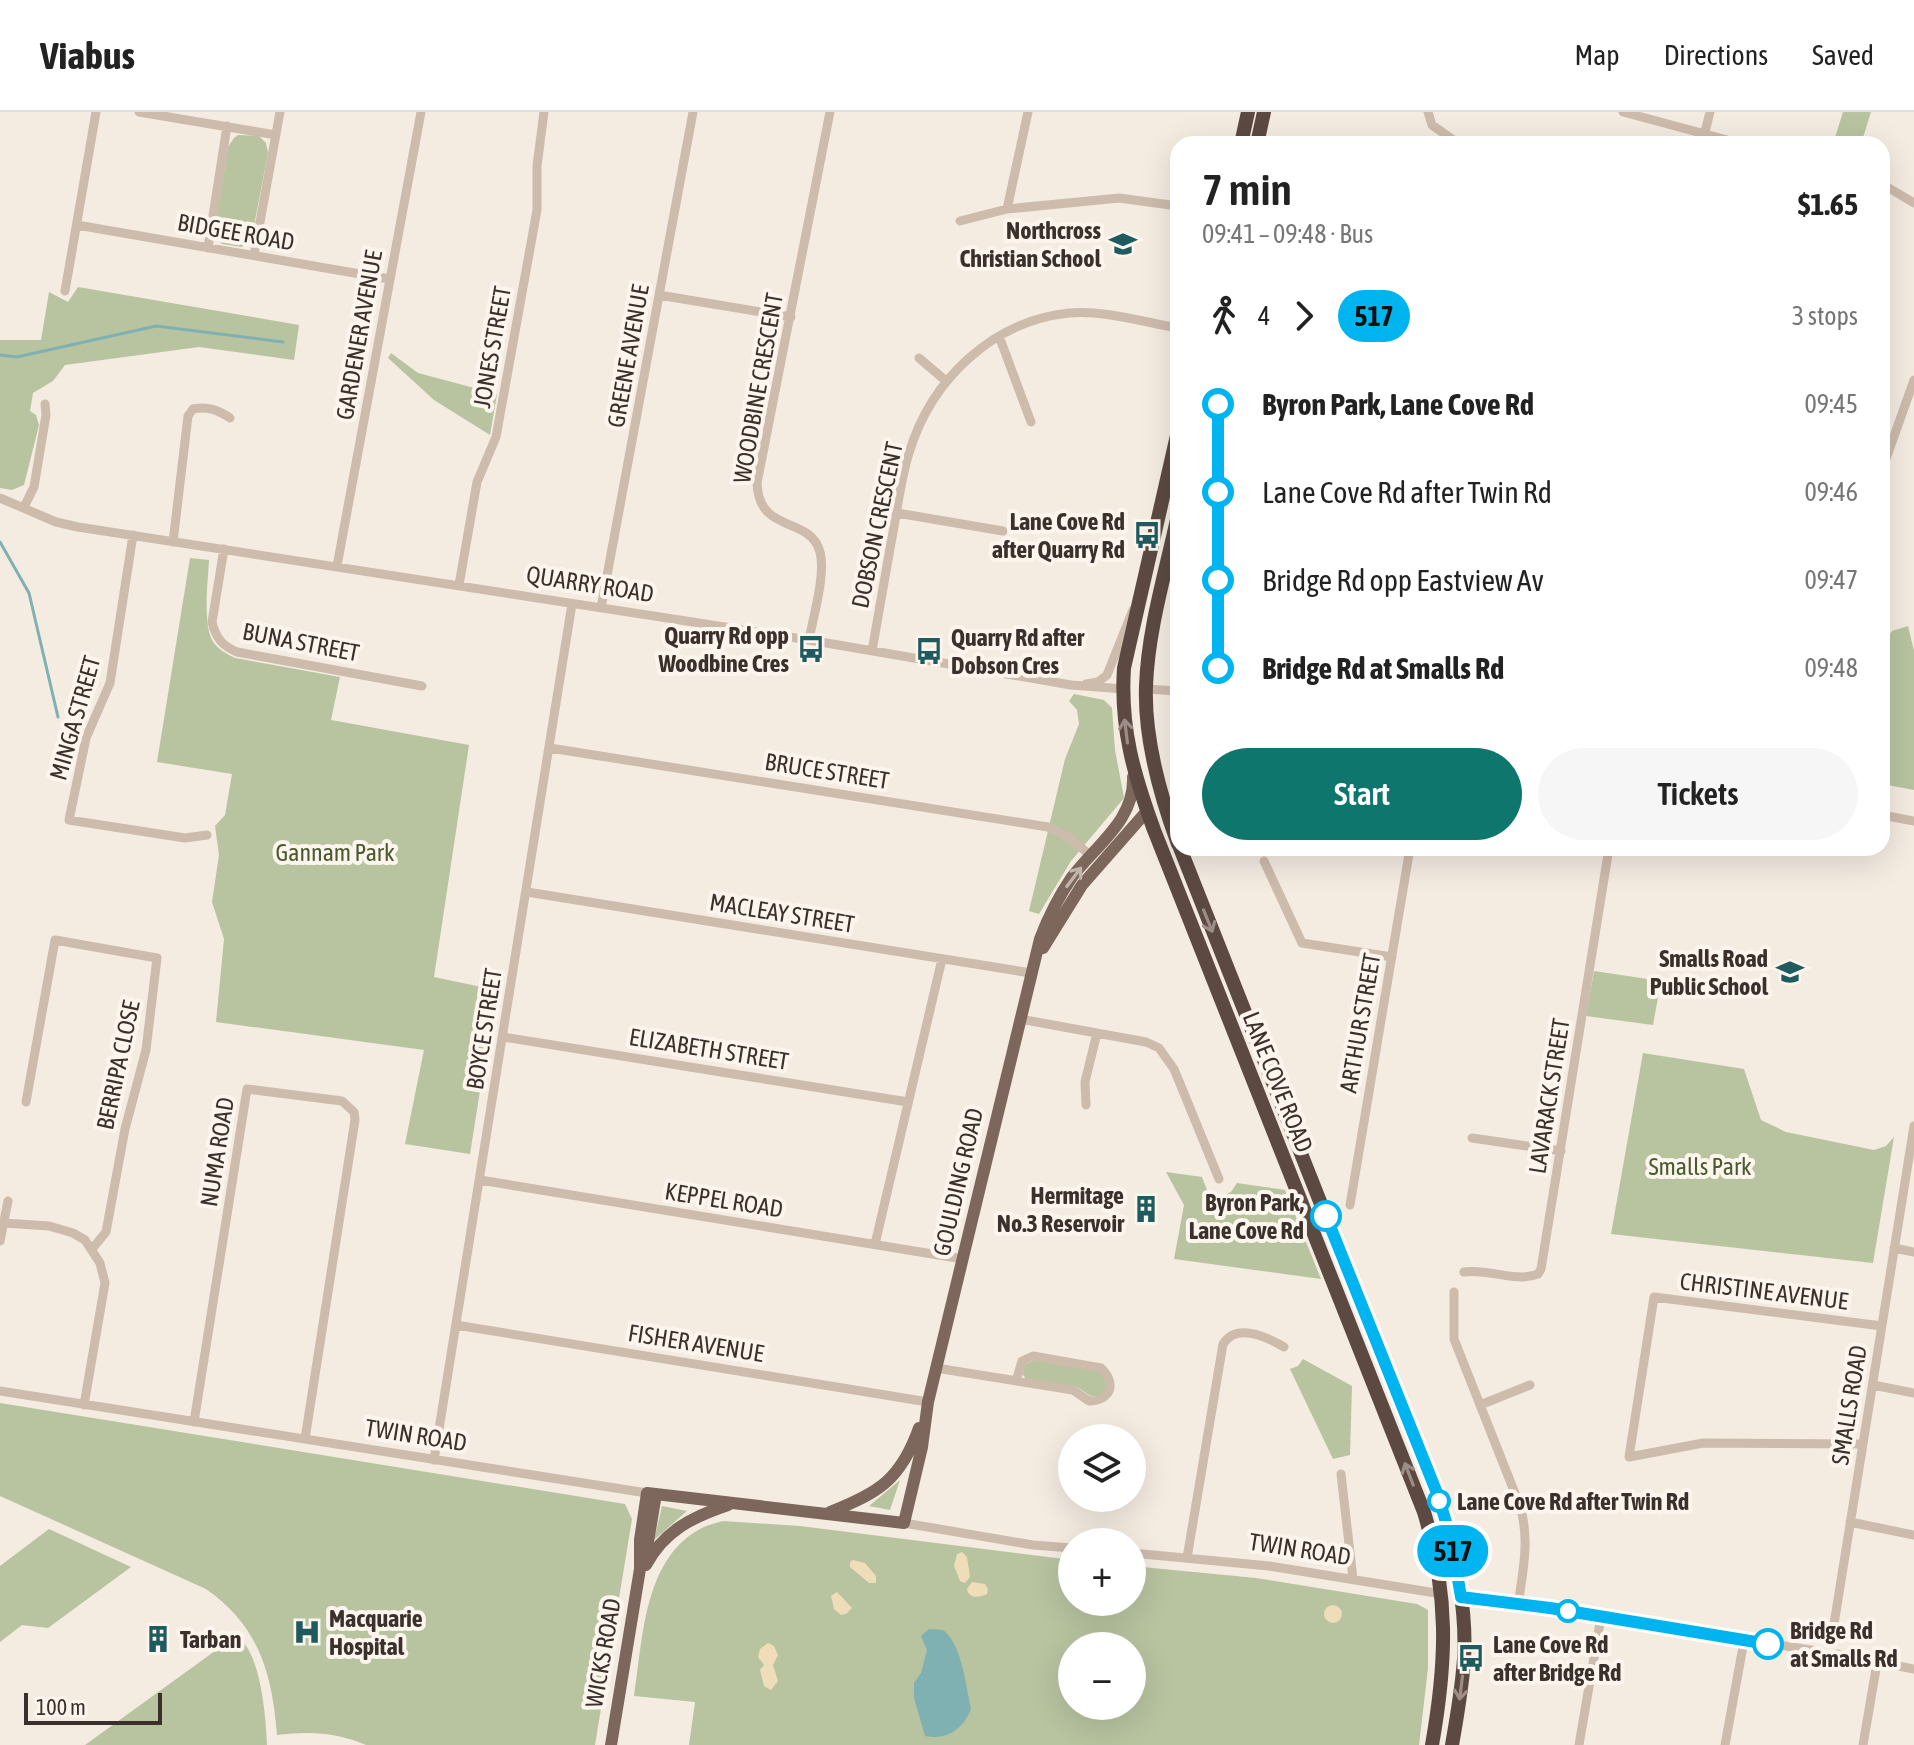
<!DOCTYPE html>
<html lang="en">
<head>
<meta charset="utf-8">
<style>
	body { margin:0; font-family:"Asap Condensed",sans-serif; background:#f6f6f6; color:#222; height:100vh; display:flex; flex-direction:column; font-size:30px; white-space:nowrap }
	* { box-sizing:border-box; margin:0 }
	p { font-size:26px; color:#767676 }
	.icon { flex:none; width:44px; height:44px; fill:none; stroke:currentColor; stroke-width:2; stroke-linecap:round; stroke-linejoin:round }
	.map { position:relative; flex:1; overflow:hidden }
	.side { position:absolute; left:1170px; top:24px; width:720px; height:720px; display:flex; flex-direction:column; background:#fff; border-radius:24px; box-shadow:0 8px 32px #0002 }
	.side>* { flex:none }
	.badge { padding:0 16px; border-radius:26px; font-size:28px; line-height:52px }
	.controls { position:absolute; left:1058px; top:1312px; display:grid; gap:16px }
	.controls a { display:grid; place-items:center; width:88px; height:88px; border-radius:50%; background:#fff; box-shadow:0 8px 32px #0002; font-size:40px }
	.scale { position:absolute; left:24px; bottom:20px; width:138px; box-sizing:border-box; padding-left:8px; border:4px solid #3b302b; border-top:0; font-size:22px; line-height:28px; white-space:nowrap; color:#3b302b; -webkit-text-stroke:6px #fbf5ee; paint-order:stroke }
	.map>.badge { position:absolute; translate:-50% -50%; box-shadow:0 0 0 4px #fff }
	.legs { display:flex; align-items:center; gap:12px; height:88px; padding:0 32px; font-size:26px }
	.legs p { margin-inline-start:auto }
	.headline { display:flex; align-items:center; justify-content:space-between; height:136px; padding:0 32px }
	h1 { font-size:44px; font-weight:600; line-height:60px }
	.cta { display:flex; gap:16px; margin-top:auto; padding:16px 32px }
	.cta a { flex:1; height:92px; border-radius:48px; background:#0f766e; color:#fff; font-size:32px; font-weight:600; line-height:92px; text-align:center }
	.cta a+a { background:#f6f6f6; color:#222 }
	ul { padding:0 32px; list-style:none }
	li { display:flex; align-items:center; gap:28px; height:88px; font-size:30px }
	li i { display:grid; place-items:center; width:12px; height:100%; margin:0 10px; background:currentColor }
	li i::after { content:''; width:20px; height:20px; margin:-10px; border:6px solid; border-radius:50%; background:#fff }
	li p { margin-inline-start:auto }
	li:first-child i { background:linear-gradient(#0000 50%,currentColor 0) }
	li:last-child i { background:linear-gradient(currentColor 50%,#0000 0) }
	header { display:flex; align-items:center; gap:48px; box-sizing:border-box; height:112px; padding:0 40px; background:#fff; border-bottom:2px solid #e0e0e0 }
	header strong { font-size:38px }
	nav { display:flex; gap:44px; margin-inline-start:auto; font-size:28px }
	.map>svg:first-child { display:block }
</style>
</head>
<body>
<header>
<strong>Viabus</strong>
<nav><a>Map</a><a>Directions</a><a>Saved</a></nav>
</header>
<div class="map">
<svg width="1914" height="1633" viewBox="0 0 1914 1633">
	<rect width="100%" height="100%" fill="#f4ebe1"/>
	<path fill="#b8c4a0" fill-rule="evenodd" d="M1843,0H1871L1861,32H1833Z
		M238,23L259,24L266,31L268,41L252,124L242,135L222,132L214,123L228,35L234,26Z
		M78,175L299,213L294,248L199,235L65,253L53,269L33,281L30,299L36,303L39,313L24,373L12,378L0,376V228H41L49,180L68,190Z
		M391,241L418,261L497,282L490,323L434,288L388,246Z
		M190,446L209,448C208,469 202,515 214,531C219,538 227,542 235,546L340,565L331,608L469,633L434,865L496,878L470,1042L405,1032L424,938L216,910L224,827L212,790L219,743L215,714L225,703L232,662L157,650Z
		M1908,514L1914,539V678L1882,672V535L1892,519Z
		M1074,582L1104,588L1112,596L1115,638L1124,686L1071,749L1039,802L1029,799L1065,647L1079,612L1077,598L1069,589Z
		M1594,859L1661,869L1653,913L1586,904Z
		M1643,941L1744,957L1761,1008L1786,1020L1874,1038L1886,1034L1894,1025L1873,1151L1611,1122Z
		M1166,1060L1202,1065L1207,1078L1220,1085L1231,1080L1237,1071L1285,1078L1321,1167L1174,1147L1184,1093Z
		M1303,1247L1352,1274L1350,1343L1333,1347L1290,1257L1298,1254Z
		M1035,1248L1096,1258L1103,1261L1107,1276L1100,1284H1091L1077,1275L1026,1267L1023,1263L1024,1253Z
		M0,1291L625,1392L632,1407L595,1633H366C336,1620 309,1619 277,1623C272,1561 259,1514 206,1477L0,1384Z
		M900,1368L890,1398L869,1394Z
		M662,1394L687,1399L654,1428Z
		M723,1409L800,1414L1072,1448V1490H1132V1454L1256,1466L1417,1492L1428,1498V1556L1419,1633H689L695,1590L634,1584C643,1528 643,1448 700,1417C707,1413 716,1411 723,1409ZM1072,1534H1132V1594H1072Z
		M49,1417L131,1455L48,1516L22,1513L0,1530V1454Z
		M233,1526H239C261,1543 266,1606 267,1633H85Z"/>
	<path fill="#efdcb8" d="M962,1440L967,1445L970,1465L965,1471L960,1469L954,1454L957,1442Z
		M853,1448L865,1451L876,1464V1471H869L850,1455V1450Z
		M972,1470L985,1472L988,1477L987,1482C980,1485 969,1488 967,1477Z
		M837,1480L852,1496L846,1502L841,1503L834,1497L831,1484Z
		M1324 1502a9 9 0 1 1 18 0a9 9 0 1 1-18 0Z
		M768,1531L774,1534L778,1543L773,1553L778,1569L771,1578L764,1574L760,1558L764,1553L758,1545L760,1537Z"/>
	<path fill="#7fb0b2" d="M929,1517L943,1518C962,1532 966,1575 971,1597C964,1616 947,1629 925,1624L914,1586V1571L921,1561L927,1538L921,1524Z"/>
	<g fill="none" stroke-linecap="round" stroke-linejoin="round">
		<path stroke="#7fb0b2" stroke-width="3" d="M0,243L17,245L156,214L283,230
			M0,430L29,481L58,605"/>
		<path stroke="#cdbbac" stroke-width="9" d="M139,0L276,23
			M1428,0L1432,13L1459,32
			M1623,0L1742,32
			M1702,32L1710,0
			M1882,72L1914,91
			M1007,97L1028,0
			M960,109L1007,97L1119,86L1178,94
			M77,113L389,167
			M208,136L227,14
			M254,143L280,0
			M65,179L96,0
			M659,183L791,205
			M999,224L1031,310
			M919,246L946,269
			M1882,358L1914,268
			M0,386L56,410L78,415L809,528L1071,573L1124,577
			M24,395L34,375L46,303L45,292
			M897,401L1003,419
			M133,423L110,571L86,626L69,708L185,726L207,723
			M173,430L188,304L193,297C208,294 218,298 230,306
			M224,437L212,510C216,527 223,534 237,540L422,574
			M337,454L421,0
			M459,473L477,370L496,325L537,98V54L544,0
			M601,496L693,0
			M809,528C813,505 826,463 820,440C810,403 759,423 757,371L830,0
			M872,539C878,503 885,467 891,431C897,401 900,370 909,341C931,268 992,209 1069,201C1105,198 1143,210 1178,216
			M1086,572L1098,570L1107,563L1133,498
			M1146,577L1178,579
			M550,636L1048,715L1068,725L1090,743
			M1882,703L1914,709
			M1264,749L1302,831L1392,845
			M527,780L1031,861
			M1020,907L1146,930L1159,936L1174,957L1219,1067
			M503,925L908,990
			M26,990L55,828L157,846L146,938L125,1017L106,1120L92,1137
			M1086,993L1085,970L1097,921
			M1472,1026L1561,1039
			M480,1068L963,1147
			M1350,1093L1410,736
			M4,1111L49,1114L73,1121L85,1128L100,1151L105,1171L84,1293
			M0,1129L8,1089
			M875,1132L942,847
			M1894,1136L1914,1140
			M1464,1160C1488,1156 1515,1171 1538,1162L1541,1157L1609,736
			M1454,1180V1227L1520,1394C1530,1427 1523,1459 1518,1493
			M456,1213L928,1290
			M936,1256L1073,1278L1089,1289C1111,1289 1117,1271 1101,1256L1033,1244L1022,1249L1016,1269
			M1873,1273L1914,1281
			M0,1279L647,1381
			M1480,1293L1530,1273
			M194,1310L247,977L342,989L354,1000L355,1008L305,1327
			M1863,1332L1703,1331L1629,1345L1654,1185L1882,1214
			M434,1348L572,492
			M1341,1362L1353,1467
			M1850,1410L1914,1423
			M904,1411L1033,1433L1072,1436
			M1132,1441L1269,1454L1442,1482
			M1187,1446L1223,1232C1237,1210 1267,1225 1284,1235
			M1461,1485L1550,1496L1817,1539
			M1831,1531L1914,1014
			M1817,1539L1824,1549L1833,1548L1837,1542
			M1837,1542L1914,1557
			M1579,1633L1601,1505
			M1725,1633L1744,1529
			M1863,1633L1877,1551"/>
		<path stroke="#7d675c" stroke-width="12" d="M1043,836L1082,773L1147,699
			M830,1400C879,1381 901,1367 919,1316
			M646,1453C664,1419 692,1405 728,1393
			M640,1457V1428L647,1381L904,1411L922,1335L928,1290L1040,827C1048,806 1059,784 1072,765C1096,733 1135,708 1133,665
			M611,1633L640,1457L648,1430L656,1382"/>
		<path stroke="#5c4a42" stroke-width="14" d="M1241,32L1248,0
			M1257,32L1264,0
			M1178,319L1124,556C1120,616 1134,663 1154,718L1424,1400C1449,1483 1447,1548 1432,1633
			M1178,403C1166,459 1148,517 1146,574C1144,627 1160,683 1178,732
			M1180,736L1443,1400C1456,1447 1467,1498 1464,1547C1462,1576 1457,1605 1452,1633"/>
	</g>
	<defs><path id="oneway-shaft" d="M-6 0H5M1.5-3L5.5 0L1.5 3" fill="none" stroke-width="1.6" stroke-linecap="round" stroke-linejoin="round" transform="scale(2)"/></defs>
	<g stroke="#9c8e87">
		<use href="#oneway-shaft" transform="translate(1126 619) rotate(-97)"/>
		<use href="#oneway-shaft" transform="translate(1208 809) rotate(68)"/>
		<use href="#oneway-shaft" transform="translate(1409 1362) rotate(-111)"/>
		<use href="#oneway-shaft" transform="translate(1461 1576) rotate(97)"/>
	</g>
	<use stroke="#c2b5ac" href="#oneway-shaft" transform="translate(1074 765) rotate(-53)"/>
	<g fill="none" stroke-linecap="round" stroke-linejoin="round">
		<g stroke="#fff" stroke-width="18">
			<path id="line-1" d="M1326,1104L1437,1381L1451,1426L1461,1485L1550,1496L1768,1532"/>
		</g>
		<use href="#line-1" stroke="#00b5ef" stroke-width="12"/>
	</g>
	<defs>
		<g id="school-bare" transform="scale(2.16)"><path d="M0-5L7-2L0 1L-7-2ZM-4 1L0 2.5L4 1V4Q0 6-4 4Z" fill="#1f5a5e" stroke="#fbf5ee" stroke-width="2.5" paint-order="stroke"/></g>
		<g id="bus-bare" transform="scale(2.16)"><path d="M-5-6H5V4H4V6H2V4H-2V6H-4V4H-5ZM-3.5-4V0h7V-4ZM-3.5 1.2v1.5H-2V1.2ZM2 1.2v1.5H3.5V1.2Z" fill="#1f5a5e" stroke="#fbf5ee" stroke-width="2.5" paint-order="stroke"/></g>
		<g id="building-bare" transform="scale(2.16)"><path d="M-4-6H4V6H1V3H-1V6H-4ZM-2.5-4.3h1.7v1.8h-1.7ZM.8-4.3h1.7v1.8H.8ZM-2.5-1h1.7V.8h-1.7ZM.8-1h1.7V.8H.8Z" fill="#1f5a5e" stroke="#fbf5ee" stroke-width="2.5" paint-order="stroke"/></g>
		<g id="hospital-bare" transform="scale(2.16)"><path d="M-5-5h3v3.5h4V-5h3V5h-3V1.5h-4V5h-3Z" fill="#1f5a5e" stroke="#fbf5ee" stroke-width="2.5" paint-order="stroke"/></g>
	</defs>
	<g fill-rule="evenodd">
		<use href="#school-bare" x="1123" y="132"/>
		<use href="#bus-bare" x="1147" y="423"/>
		<use href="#bus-bare" x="811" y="537"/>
		<use href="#bus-bare" x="929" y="539"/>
		<use href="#school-bare" x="1790" y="860"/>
		<use href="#building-bare" x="1146" y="1097"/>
		<use href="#hospital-bare" x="307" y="1520"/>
		<use href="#building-bare" x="158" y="1527"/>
		<use href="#bus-bare" x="1471" y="1546"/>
	</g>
	<g fill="#fff" stroke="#00b5ef" stroke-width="4">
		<circle cx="1326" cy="1104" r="14"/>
		<circle cx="1439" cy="1389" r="10"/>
		<circle cx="1568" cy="1499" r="10"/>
		<circle cx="1768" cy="1532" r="14"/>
	</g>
	<g text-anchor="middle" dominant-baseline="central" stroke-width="8" stroke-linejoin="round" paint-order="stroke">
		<g font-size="24" font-weight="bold" fill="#3b302b" stroke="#fbf5ee" text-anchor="end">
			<text x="1101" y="118">Northcross<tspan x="1101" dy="28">Christian School</tspan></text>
			<text x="1125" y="409">Lane Cove Rd<tspan x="1125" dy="28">after Quarry Rd</tspan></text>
			<text x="789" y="523">Quarry Rd opp<tspan x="789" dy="28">Woodbine Cres</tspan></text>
			<text x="951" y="525" text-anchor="start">Quarry Rd after<tspan x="951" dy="28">Dobson Cres</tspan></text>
			<text x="1768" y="846">Smalls Road<tspan x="1768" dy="28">Public School</tspan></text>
			<text x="1124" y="1083">Hermitage<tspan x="1124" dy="28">No.3 Reservoir</tspan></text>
			<text x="329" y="1506" text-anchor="start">Macquarie<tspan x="329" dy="28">Hospital</tspan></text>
			<text x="180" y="1527" text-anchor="start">Tarban</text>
			<text x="1493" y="1532" text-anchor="start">Lane Cove Rd<tspan x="1493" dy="28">after Bridge Rd</tspan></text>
		</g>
		<g font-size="24" fill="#3b302b" stroke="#fbf5ee">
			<text transform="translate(236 120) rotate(10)">BIDGEE ROAD</text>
			<text transform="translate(359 223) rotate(-80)">GARDENER AVENUE</text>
			<text transform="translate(492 235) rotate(-80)">JONES STREET</text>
			<text transform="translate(628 244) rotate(-80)">GREENE AVENUE</text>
			<text transform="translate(758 276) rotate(-80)">WOODBINE CRESCENT</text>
			<text transform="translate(877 413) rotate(-78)">DOBSON CRESCENT</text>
			<text transform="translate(590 472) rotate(9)">QUARRY ROAD</text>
			<text transform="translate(301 530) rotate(11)">BUNA STREET</text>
			<text transform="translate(75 606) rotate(-74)">MINGA STREET</text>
			<text transform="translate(827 659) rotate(9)">BRUCE STREET</text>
			<text transform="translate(782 801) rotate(9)">MACLEAY STREET</text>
			<text transform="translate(1360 911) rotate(-80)">ARTHUR STREET</text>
			<text transform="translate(484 917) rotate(-81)">BOYCE STREET</text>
			<text transform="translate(709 937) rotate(9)">ELIZABETH STREET</text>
			<text transform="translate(118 953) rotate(-78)">BERRIPA CLOSE</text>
			<text transform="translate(1278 970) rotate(68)">LANE COVE ROAD</text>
			<text transform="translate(1549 984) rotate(-81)">LAVARACK STREET</text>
			<text transform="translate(217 1040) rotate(-81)">NUMA ROAD</text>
			<text transform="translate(958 1070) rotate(-77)">GOULDING ROAD</text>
			<text transform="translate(724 1088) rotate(9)">KEPPEL ROAD</text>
			<text transform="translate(1764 1179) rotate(7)">CHRISTINE AVENUE</text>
			<text transform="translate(696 1231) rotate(9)">FISHER AVENUE</text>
			<text transform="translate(1849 1293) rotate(-81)">SMALLS ROAD</text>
			<text transform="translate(416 1323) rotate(9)">TWIN ROAD</text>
			<text transform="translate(1300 1437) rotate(9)">TWIN ROAD</text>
			<text transform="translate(603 1541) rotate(-80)">WICKS ROAD</text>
		</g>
		<g font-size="24" fill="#4a5a2e" stroke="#fbf5ee">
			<text x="335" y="740">Gannam Park</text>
			<text x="1700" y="1054">Smalls Park</text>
		</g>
		<g font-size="24" font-weight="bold" fill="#3b302b" stroke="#fbf5ee" text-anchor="start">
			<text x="1304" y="1090" text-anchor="end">Byron Park,<tspan x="1304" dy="28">Lane Cove Rd</tspan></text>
			<text x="1457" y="1389">Lane Cove Rd after Twin Rd</text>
			<text x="1790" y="1518">Bridge Rd<tspan x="1790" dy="28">at Smalls Rd</tspan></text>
		</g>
	</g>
</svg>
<div class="controls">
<a><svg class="icon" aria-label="layers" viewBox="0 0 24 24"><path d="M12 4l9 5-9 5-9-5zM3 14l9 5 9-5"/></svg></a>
<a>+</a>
<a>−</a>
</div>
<div class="scale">100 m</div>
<b class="badge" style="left:1453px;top:1439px;background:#00b5ef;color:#111">517</b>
<section class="side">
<div class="headline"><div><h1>7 min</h1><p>09:41 – 09:48 · Bus</p></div><b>$1.65</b></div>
<div class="legs"><svg class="icon" aria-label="walk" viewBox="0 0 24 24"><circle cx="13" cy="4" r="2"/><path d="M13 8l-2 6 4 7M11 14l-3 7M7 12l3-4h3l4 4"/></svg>4<svg class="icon" aria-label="forward" viewBox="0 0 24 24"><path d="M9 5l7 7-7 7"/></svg><b class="badge" style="background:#00b5ef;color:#111">517</b><p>3 stops</p></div>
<ul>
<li><i style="color:#00b5ef"></i><b>Byron Park, Lane Cove Rd</b><p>09:45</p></li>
<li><i style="color:#00b5ef"></i><span>Lane Cove Rd after Twin Rd</span><p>09:46</p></li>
<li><i style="color:#00b5ef"></i><span>Bridge Rd opp Eastview Av</span><p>09:47</p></li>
<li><i style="color:#00b5ef"></i><b>Bridge Rd at Smalls Rd</b><p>09:48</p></li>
</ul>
<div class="cta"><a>Start</a><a>Tickets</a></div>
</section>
</div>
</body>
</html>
